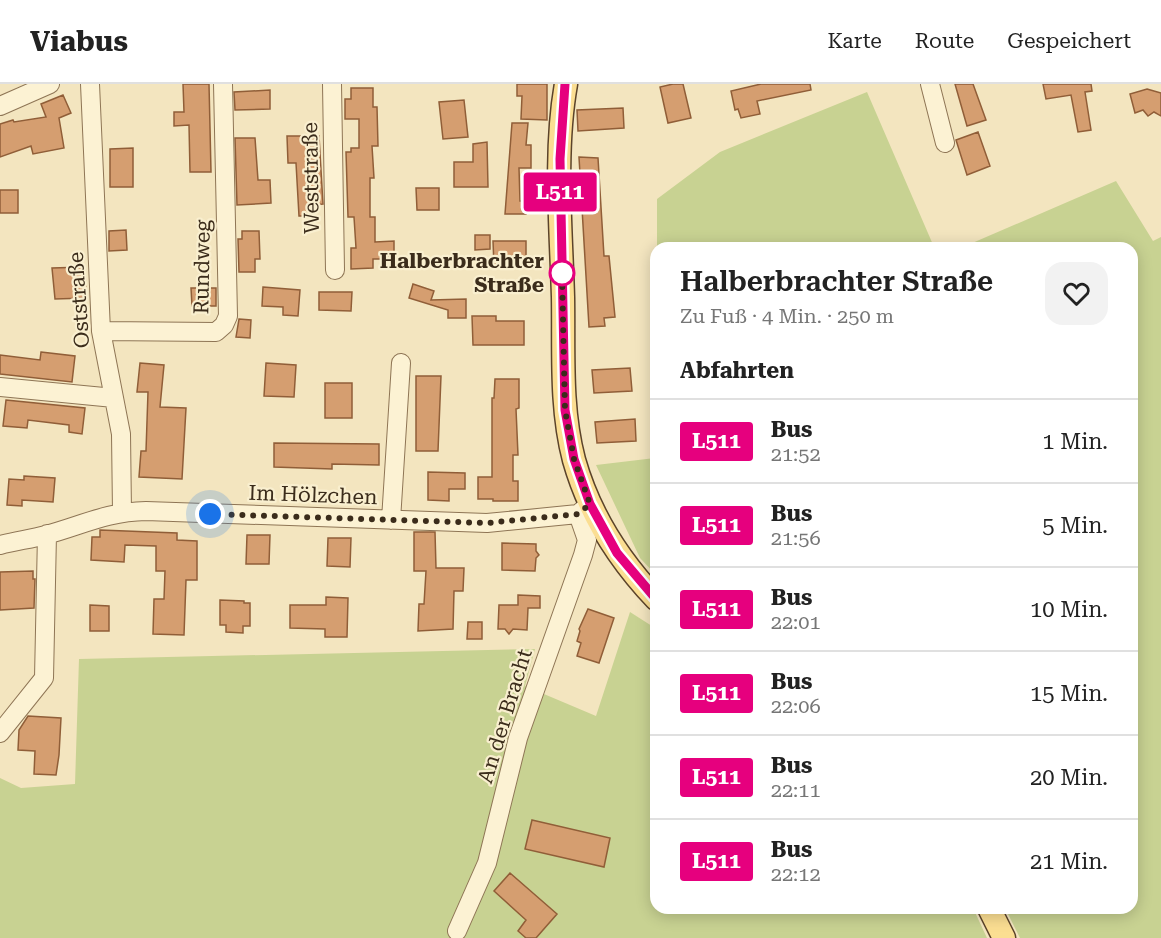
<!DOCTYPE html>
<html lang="de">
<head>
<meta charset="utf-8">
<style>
	body { margin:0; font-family:"Roboto Serif",serif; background:#f2f2f2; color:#222; height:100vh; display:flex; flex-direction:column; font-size:22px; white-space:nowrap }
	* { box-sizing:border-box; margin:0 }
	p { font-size:20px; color:#767676 }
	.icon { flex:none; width:33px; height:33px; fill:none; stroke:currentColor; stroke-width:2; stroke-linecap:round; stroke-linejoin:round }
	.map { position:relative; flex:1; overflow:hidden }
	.sheet { position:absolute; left:650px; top:158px; width:488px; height:672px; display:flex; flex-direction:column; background:#fff; border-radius:18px; box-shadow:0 3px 15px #0003 }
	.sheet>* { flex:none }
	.badge { padding:0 12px; border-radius:4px; font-size:21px; line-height:39px }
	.you { position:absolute; width:30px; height:30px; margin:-15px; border:4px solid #fff; border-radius:50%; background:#1a73e8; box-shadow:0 0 0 9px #1a73e833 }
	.map>.badge { position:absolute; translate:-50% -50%; box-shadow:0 0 0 3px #fff }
	h2 { padding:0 30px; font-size:22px; line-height:54px }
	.round { display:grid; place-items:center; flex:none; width:63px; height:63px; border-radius:18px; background:#f2f2f2 }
	.overview { display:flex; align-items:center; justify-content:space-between; height:102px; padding:0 30px }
	h1 { font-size:28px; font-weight:600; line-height:45px }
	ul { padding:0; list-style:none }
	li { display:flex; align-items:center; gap:18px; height:84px; padding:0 30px; border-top:2px solid #e0e0e0 }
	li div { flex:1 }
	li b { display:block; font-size:22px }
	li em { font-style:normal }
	li .badge { min-width:66px; font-weight:700; text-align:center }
	header { display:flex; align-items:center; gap:36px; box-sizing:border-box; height:84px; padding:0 30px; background:#fff; border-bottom:2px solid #e0e0e0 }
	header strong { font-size:28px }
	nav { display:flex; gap:33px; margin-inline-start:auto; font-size:21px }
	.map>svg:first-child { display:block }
</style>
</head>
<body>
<header>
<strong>Viabus</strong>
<nav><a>Karte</a><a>Route</a><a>Gespeichert</a></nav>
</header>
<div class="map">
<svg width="1161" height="854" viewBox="0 0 1161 854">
	<rect width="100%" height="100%" fill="#f3e5bf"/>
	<path fill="#c8d292" d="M867,8L934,163H657V115L720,68Z
		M1116,97L1153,157L1161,153V854H1020L1005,824H1131V164L963,163Z
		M655,374H656L655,490L640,474L596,381Z
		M630,528L655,544L656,824H973L987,854H0V694L21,704L75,700L79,575L535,565L525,602L596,632Z"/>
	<path fill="#d59e70" stroke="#905e38" stroke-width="1.5" d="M183,0H209L211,88H190L189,41L174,42V28H184Z
		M517,0H547V36L521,35L522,12H517Z
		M673,0H683L691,34L668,39L660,3Z
		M761,0H810L811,6L757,17L760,30L741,34L738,25L735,26L731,7Z
		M955,0H973L986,36L967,42Z
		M1043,0H1091L1092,7L1085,8L1091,46L1078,48L1071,11L1046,15Z
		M351,4H373V23H377L378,62H372L374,94H370V133H375V158L394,157V175H373V184L351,185V164H356L354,133H348L346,68H351V64H359V35H345V15H351Z
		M1147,5L1161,9V32L1154,28L1148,32L1143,26L1135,29L1130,10Z
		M270,6V25L235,26L234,8Z
		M63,11L71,29L59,34L64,64L33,70L31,62L0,73V40L13,36L14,38L46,33L41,20Z
		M464,16L468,53L443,55L439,18Z
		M623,24L624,44L578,47L577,26Z
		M512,39H528L526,61H531V84H519L520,117H526V130H505Z
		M978,48L990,82L967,91L956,56Z
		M287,52H319L323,120L312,121L313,132H299L296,79H288Z
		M235,54H255L258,96H270L271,119L237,121Z
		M487,58L488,103H454V78H473V60Z
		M133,64V103H110V65Z
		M579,73L598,74L604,172H609L615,233L604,234L605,242L589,243Z
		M416,104H439V126H417Z
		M0,106H18V129H0Z
		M126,146L127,166L109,167V147Z
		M242,147H259L260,175H255V188H239L238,155H242Z
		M475,151H490V165L475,166Z
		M493,157H526V182H494Z
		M85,183L86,214L55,215L52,184Z
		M413,200L434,207L431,216L466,215V234H448V226L409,214Z
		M263,203L300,206L298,232L283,231V223L262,222Z
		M191,204H216V222H192Z
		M319,208H352L351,227L319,226Z
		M472,232H496V237H524V261H473Z
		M239,235L251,236L250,254L236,253Z
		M41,268L75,272L72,298L0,290V271L40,276Z
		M140,279L164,281L160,323L186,324L182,395L139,393L141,367H146L148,308H137Z
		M266,279L296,281L294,313L264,312Z
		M630,284L632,307L594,309L592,286Z
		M416,292H441L438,367H416Z
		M495,295H519V324L516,325L518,371H513V397H518V417H493V415H478V393H492V314H494Z
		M325,299H352V334H325Z
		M6,316L85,324L82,350L69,348V341L28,336L27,344L3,342Z
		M635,335L636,357L597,359L595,338Z
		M274,359L379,360V381L332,380V385L274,383Z
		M428,388L465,389V405H449V417L428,416Z
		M24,392L55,394L53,418L22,416V422L7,421L9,395L24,396Z
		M100,446L177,449V456L197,457V496H186L184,551L153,550L154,515H164L165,487H156V462L125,461L124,478L91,476L92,453H100Z
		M414,448H435L436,484H464L463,507H454L453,545L418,547L419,520H424L426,487H414Z
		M247,451H270L269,480H246Z
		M328,454H351L350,483L327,482Z
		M502,459L536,460V467L539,471L536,474L535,487L502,486Z
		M33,487V495H35L34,524L0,526V488Z
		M518,511L540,512V524H528L527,546L513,545L509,550L505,545H498L499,521H518Z
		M326,513L348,514L347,553H325V545L290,544V521H326Z
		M220,516L244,517V519H250V542H243V549L226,548V541H220Z
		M90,521L109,522V547H90Z
		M588,525L614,534L599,579L577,572L581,559L577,557L580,547L579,545Z
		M468,538H482V555H467Z
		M28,632L61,634L59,671L56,691L34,690L35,667L18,666L19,646Z
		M532,736L610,754L604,783L525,765Z
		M510,789L557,830L536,854H526L518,847L526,836L494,807Z"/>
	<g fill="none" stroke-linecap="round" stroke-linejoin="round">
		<g stroke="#8e7555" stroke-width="20">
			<path id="minor" d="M90,0L101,247L121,350L122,428
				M332,0L335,186
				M930,0L945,59
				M0,22L50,0
				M101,247L216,248L224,241L228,232L223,0
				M0,303L114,314
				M391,436L401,279
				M0,461C15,457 31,455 46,451C83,441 106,428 146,427L487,439L578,430L590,420
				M0,649L44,594L47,450
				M457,847L487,779L518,654L583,471L587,456L578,430"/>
		</g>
		<g stroke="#5b432a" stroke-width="25">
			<path id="major" d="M566,0C554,67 561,145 563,213C564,267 560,323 574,376C589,429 618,475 656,515
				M989,824L1004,854"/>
		</g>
		<use href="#minor" stroke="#fcf2d3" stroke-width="18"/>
		<use href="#major" stroke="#fbde92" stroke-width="22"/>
	</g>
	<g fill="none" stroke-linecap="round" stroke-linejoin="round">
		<g stroke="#fff" stroke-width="14">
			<path id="line" d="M565,0L560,75L565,326L574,375L590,420L617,469L656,515"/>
		</g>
		<use href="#line" stroke="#e6007e" stroke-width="9"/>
		<path stroke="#3b2c1b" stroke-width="6" stroke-dasharray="0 10.8" d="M210,430L487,439L578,430L590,420L574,375L565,326L562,189"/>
	</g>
	<circle fill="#fff" stroke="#e6007e" stroke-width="3" cx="562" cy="189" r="12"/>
	<g text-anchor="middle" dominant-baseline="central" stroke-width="4.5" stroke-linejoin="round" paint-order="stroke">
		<g font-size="21" fill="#3b2c1b" stroke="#f9efcf">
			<text transform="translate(311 94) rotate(-91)">Weststraße</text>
			<text transform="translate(202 183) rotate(-89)">Rundweg</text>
			<text transform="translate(79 216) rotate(-94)">Oststraße</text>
			<text transform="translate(313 411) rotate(2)">Im Hölzchen</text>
			<text transform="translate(505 632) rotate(-73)">An der Bracht</text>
		</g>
		<g font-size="21" font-weight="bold" fill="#3b2c1b" stroke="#f9efcf" text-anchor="end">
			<text x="544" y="177">Halberbrachter<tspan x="544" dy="24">Straße</tspan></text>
		</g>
	</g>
</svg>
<div class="you" style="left:210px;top:430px"></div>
<b class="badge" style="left:560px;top:108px;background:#e6007e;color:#fff">L511</b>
<section class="sheet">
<div class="overview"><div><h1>Halberbrachter Straße</h1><p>Zu Fuß · 4 Min. · 250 m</p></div><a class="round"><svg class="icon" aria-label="heart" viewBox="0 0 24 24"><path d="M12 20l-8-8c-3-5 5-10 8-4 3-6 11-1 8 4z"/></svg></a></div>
<h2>Abfahrten</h2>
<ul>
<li><span class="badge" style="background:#e6007e;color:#fff">L511</span><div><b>Bus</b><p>21:52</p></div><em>1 Min.</em></li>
<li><span class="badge" style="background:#e6007e;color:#fff">L511</span><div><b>Bus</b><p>21:56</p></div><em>5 Min.</em></li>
<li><span class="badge" style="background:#e6007e;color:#fff">L511</span><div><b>Bus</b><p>22:01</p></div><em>10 Min.</em></li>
<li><span class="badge" style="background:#e6007e;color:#fff">L511</span><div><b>Bus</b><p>22:06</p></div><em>15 Min.</em></li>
<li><span class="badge" style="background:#e6007e;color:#fff">L511</span><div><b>Bus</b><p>22:11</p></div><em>20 Min.</em></li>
<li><span class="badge" style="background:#e6007e;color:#fff">L511</span><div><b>Bus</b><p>22:12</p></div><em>21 Min.</em></li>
</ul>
</section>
</div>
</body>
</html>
